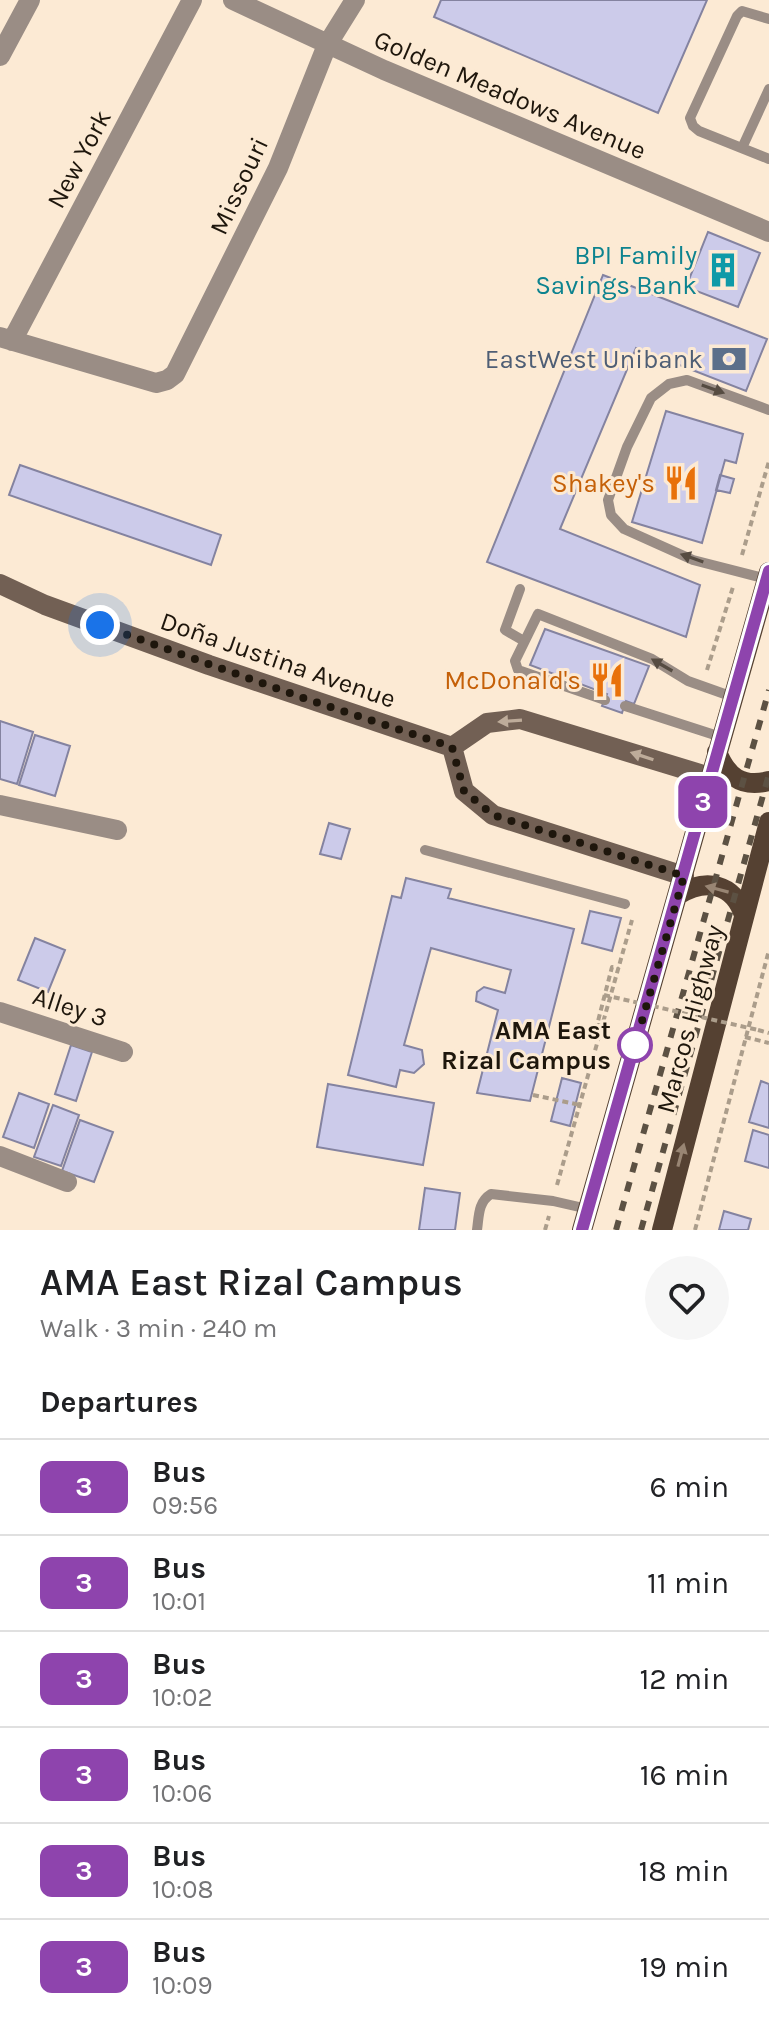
<!DOCTYPE html>
<html lang="en">
<head>
<meta charset="utf-8">
<style>
	body { margin:0; font-family:Karla,sans-serif; background:#f6f6f6; color:#202124; height:100vh; display:flex; flex-direction:column; font-size:30px; white-space:nowrap }
	* { box-sizing:border-box; margin:0 }
	p { font-size:26px; color:#757577 }
	.icon { flex:none; width:44px; height:44px; fill:none; stroke:currentColor; stroke-width:2; stroke-linecap:round; stroke-linejoin:round }
	.map { position:relative; height:1230px; overflow:hidden }
	.drawer { display:flex; flex-direction:column; background:#fff; flex:1 }
	.drawer>* { flex:none }
	.badge { padding:0 16px; border-radius:12px; font-size:28px; line-height:52px }
	.you { position:absolute; width:40px; height:40px; margin:-20px; border:6px solid #fff; border-radius:50%; background:#1a73e8; box-shadow:0 0 0 12px #1a73e833 }
	.map>.badge { position:absolute; translate:-50% -50%; box-shadow:0 0 0 4px #fff }
	h2 { padding:0 40px; font-size:30px; line-height:72px }
	.round { display:grid; place-items:center; flex:none; width:84px; height:84px; border-radius:42px; background:#f6f6f6 }
	.summary { display:flex; align-items:center; justify-content:space-between; height:136px; padding:0 40px }
	h1 { font-size:38px; font-weight:600; line-height:60px }
	ul { padding:0; list-style:none }
	li { display:flex; align-items:center; gap:24px; height:96px; padding:0 40px; border-top:2px solid #e0e0e0 }
	li div { flex:1 }
	li b { display:block; font-size:30px }
	li em { font-style:normal }
	li .badge { min-width:88px; font-weight:700; text-align:center }
	.map>svg:first-child { display:block }
</style>
</head>
<body>
<div class="map">
<svg width="769" height="1230" viewBox="0 0 769 1230">
	<rect width="100%" height="100%" fill="#fcead4"/>
	<path fill="#cccbea" stroke="#8483a0" stroke-width="2" d="M441,0H707L658,113L434,17Z
		M708,232L760,253L738,307L686,287Z
		M603,275L767,339L746,391L636,348L560,529L700,585L686,637L487,562Z
		M666,411L743,434L736,463L725,460L702,543L632,522Z
		M20,465L221,535L211,565L9,495Z
		M720,475L734,479L730,493L716,490Z
		M545,629L649,666L634,704L626,701L622,713L602,706L607,694L530,665Z
		M0,721L33,732L17,784L0,779Z
		M35,735L70,746L55,796L19,785Z
		M329,823L350,829L341,859L320,854Z
		M406,878L451,889L448,898L574,929L530,1101L477,1093L498,1010L476,1001L477,992L484,987L505,993L511,970L431,948L404,1045L422,1050L424,1064L414,1073L400,1070L396,1087L348,1075L392,896L401,898Z
		M590,911L621,918L612,951L582,943Z
		M35,938L65,950L48,992L18,980Z
		M71,1045L92,1052L76,1101L55,1094Z
		M562,1078L581,1083L570,1126L551,1121Z
		M761,1081L769,1084V1128L749,1122Z
		M328,1084L434,1103L423,1165L317,1147Z
		M19,1093L49,1104L34,1148L3,1137Z
		M53,1105L79,1115L61,1166L34,1157Z
		M80,1120L113,1132L94,1182L62,1171Z
		M753,1130L769,1135V1168L745,1161Z
		M425,1188L460,1193L455,1230H419Z
		M724,1211L751,1219L748,1230H719Z"/>
	<g fill="none" stroke-linecap="round" stroke-linejoin="round">
		<path stroke="#ab9d8b" stroke-width="4" stroke-dasharray="6 4" stroke-linecap="butt" d="M742,555L769,461
			M707,670L733,587
			M602,1025H597L612,967L619,969
			M758,1030L769,1033
			M745,1037L769,1043
			M533,1095L580,1105
			M557,1185L632,920
			M545,1230L549,1216
			M695,1230L769,950"/>
		<path stroke="#9a8d85" stroke-width="10" d="M769,19L742,11L737,16L690,118L693,126L699,131L769,159
			M742,148L769,89
			M767,579L693,560L624,529L611,515L608,500L627,447L651,398L669,384L687,380L769,410
			M520,589L505,630L524,641
			M605,700L518,670L515,661L538,614L652,659L688,681L733,697
			M625,706L721,737
			M425,850L625,904
			M477,1230C479,1216 478,1202 491,1194L553,1201L588,1209"/>
		<path stroke="#9a8d85" stroke-width="20" d="M233,0L384,70L769,232
			M0,56L30,0
			M0,337L156,383L167,380L175,374L278,168L327,45L355,0
			M12,341L192,0
			M0,805L117,830
			M0,1012L123,1052
			M0,1156L67,1182"/>
		<path stroke="#726054" stroke-width="20" d="M0,584L45,605L209,665L452,747
			M452,747L464,791L493,815L684,876
			M452,747L487,723L520,719L710,777"/>
		<path stroke="#554132" stroke-width="20" d="M717,752C727,777 742,788 769,781
			M678,895C706,878 733,883 744,915
			M582,1230L769,572
			M662,1230L769,822"/>
		<path stroke="#5c5143" stroke-width="6" stroke-dasharray="10 10" stroke-linecap="butt" d="M616,1230L769,690
			M641,1230L769,774"/>
		<path stroke="#ab9d8b" stroke-width="4" stroke-dasharray="6 4" stroke-linecap="butt" d="M604,995L758,1030"/>
	</g>
	<defs><path id="oneway-solid" d="M-6-.8H1V-3.2L6.5 0L1 3.2V.8H-6Z" transform="scale(2)"/></defs>
	<g fill="#564c42">
		<use href="#oneway-solid" transform="translate(713 389) rotate(20)"/>
		<use href="#oneway-solid" transform="translate(692 558) rotate(-161)"/>
		<use href="#oneway-solid" transform="translate(662 665) rotate(-150)"/>
	</g>
	<g fill="#beac9a">
		<use href="#oneway-solid" transform="translate(510 721) rotate(176)"/>
		<use href="#oneway-solid" transform="translate(642 756) rotate(-162)"/>
	</g>
	<g fill="#988573">
		<use href="#oneway-solid" transform="translate(717 889) rotate(-165)"/>
		<use href="#oneway-solid" transform="translate(681 1155) rotate(-75)"/>
	</g>
	<g fill="none" stroke-linecap="round" stroke-linejoin="round">
		<g stroke="#fff" stroke-width="18">
			<path id="line" d="M582,1230L769,571"/>
		</g>
		<use href="#line" stroke="#8e44ad" stroke-width="12"/>
		<path stroke="#1e160c" stroke-width="8" stroke-dasharray="0 14.4" d="M100,625L312,701L452,747L464,791L493,815L684,876L635,1045"/>
	</g>
	<defs>
		<g id="building-bare" transform="scale(2.76)"><path d="M-4-6H4V6H1V3H-1V6H-4ZM-2.5-4.3h1.7v1.8h-1.7ZM.8-4.3h1.7v1.8H.8ZM-2.5-1h1.7V.8h-1.7ZM.8-1h1.7V.8H.8Z" fill="#0f9aa8" stroke="#fcead4" stroke-width="2.5" paint-order="stroke"/></g>
		<g id="bank-bare" transform="scale(2.76)"><path d="M-6-4H6V4H-6ZM0-2.3a2.3 2.3 0 1 0 0 4.6a2.3 2.3 0 1 0 0-4.6Z" fill="#5c6f8a" stroke="#fcead4" stroke-width="2.5" paint-order="stroke"/></g>
		<g id="restaurant-bare" transform="scale(2.76)"><path d="M-5-6h1v4h1v-4h1v4h1v-4h1v5L-1.5 .5V6h-2V.5L-5-1ZM5-6V6H3V1.5H1.5Q1.5-4 5-6Z" fill="#e8710a" stroke="#fcead4" stroke-width="2.5" paint-order="stroke"/></g>
	</defs>
	<g fill-rule="evenodd">
		<use href="#building-bare" x="723" y="270"/>
		<use href="#bank-bare" x="729" y="359"/>
		<use href="#restaurant-bare" x="681" y="483"/>
		<use href="#restaurant-bare" x="607" y="680"/>
	</g>
	<circle fill="#fff" stroke="#8e44ad" stroke-width="4" cx="635" cy="1045" r="16"/>
	<g text-anchor="middle" dominant-baseline="central" stroke-width="6" stroke-linejoin="round" paint-order="stroke">
		<g font-size="26" fill="#1e160c" stroke="#fcead4">
			<text transform="translate(510 95) rotate(23)">Golden Meadows Avenue</text>
			<text transform="translate(79 159) rotate(-62)">New York</text>
			<text transform="translate(239 186) rotate(-65)">Missouri</text>
			<text transform="translate(278 660) rotate(19)">Doña Justina Avenue</text>
			<text transform="translate(70 1007) rotate(18)">Alley 3</text>
			<text transform="translate(690 1019) rotate(-75)">Marcos Highway</text>
		</g>
		<g font-size="26" fill="#0d838f" stroke="#fcead4" text-anchor="end">
			<text x="697" y="255">BPI Family<tspan x="697" dy="30">Savings Bank</tspan></text>
		</g>
		<g font-size="26" fill="#4e5e75" stroke="#fcead4" text-anchor="end">
			<text x="703" y="359">EastWest Unibank</text>
		</g>
		<g font-size="26" fill="#c56008" stroke="#fcead4" text-anchor="end">
			<text x="655" y="483">Shakey's</text>
			<text x="581" y="680">McDonald's</text>
		</g>
		<g font-size="26" font-weight="bold" fill="#1e160c" stroke="#fcead4" text-anchor="end">
			<text x="611" y="1030">AMA East<tspan x="611" dy="30">Rizal Campus</tspan></text>
		</g>
	</g>
</svg>
<div class="you" style="left:100px;top:625px"></div>
<b class="badge" style="left:703px;top:802px;background:#8e44ad;color:#fff">3</b>
</div>
<section class="drawer">
<div class="summary"><div><h1>AMA East Rizal Campus</h1><p>Walk · 3 min · 240 m</p></div><a class="round"><svg class="icon" aria-label="heart" viewBox="0 0 24 24"><path d="M12 20l-8-8c-3-5 5-10 8-4 3-6 11-1 8 4z"/></svg></a></div>
<h2>Departures</h2>
<ul>
<li><span class="badge" style="background:#8e44ad;color:#fff">3</span><div><b>Bus</b><p>09:56</p></div><em>6 min</em></li>
<li><span class="badge" style="background:#8e44ad;color:#fff">3</span><div><b>Bus</b><p>10:01</p></div><em>11 min</em></li>
<li><span class="badge" style="background:#8e44ad;color:#fff">3</span><div><b>Bus</b><p>10:02</p></div><em>12 min</em></li>
<li><span class="badge" style="background:#8e44ad;color:#fff">3</span><div><b>Bus</b><p>10:06</p></div><em>16 min</em></li>
<li><span class="badge" style="background:#8e44ad;color:#fff">3</span><div><b>Bus</b><p>10:08</p></div><em>18 min</em></li>
<li><span class="badge" style="background:#8e44ad;color:#fff">3</span><div><b>Bus</b><p>10:09</p></div><em>19 min</em></li>
</ul>
</section>
</body>
</html>
